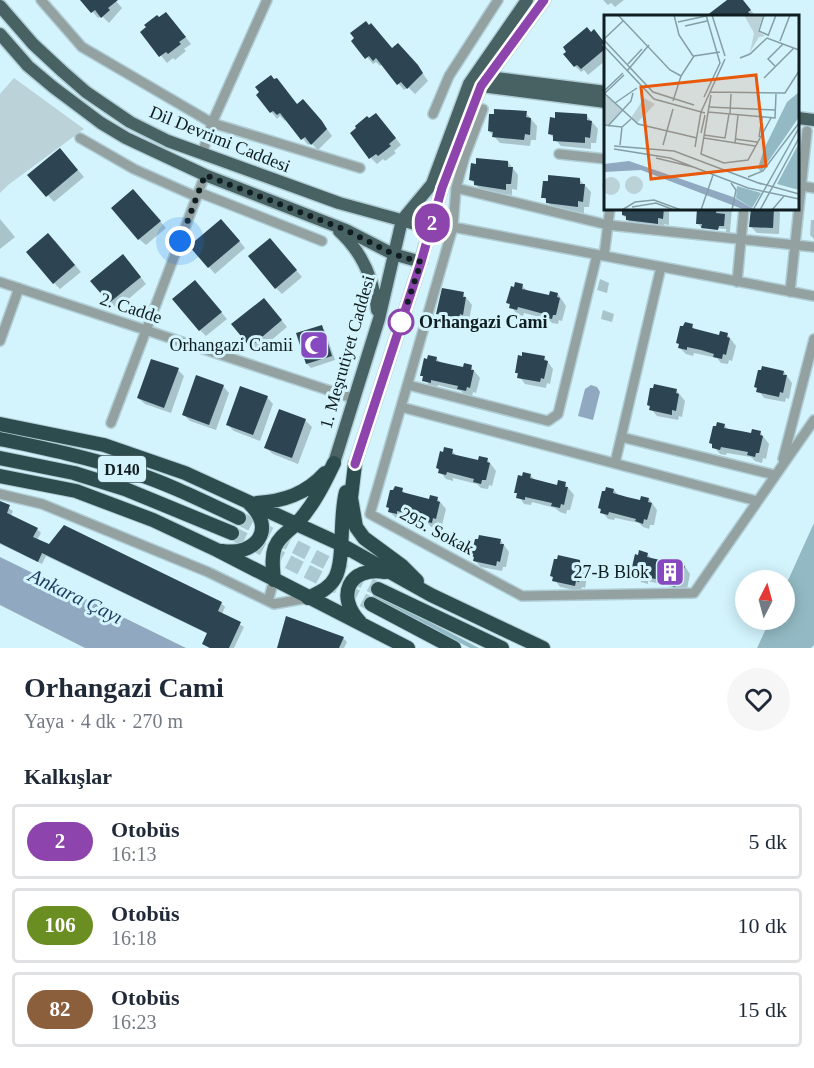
<!DOCTYPE html>
<html lang="tr">
<head>
<meta charset="utf-8">
<style>
	body { margin:0; font-family:Georgia,serif; background:#f6f6f7; color:#1f2937; height:100vh; display:flex; flex-direction:column; font-size:22px; white-space:nowrap }
	* { box-sizing:border-box; margin:0 }
	p { font-size:20px; color:#747a83 }
	.icon { flex:none; width:33px; height:33px; fill:none; stroke:currentColor; stroke-width:2; stroke-linecap:round; stroke-linejoin:round }
	.map { position:relative; height:648px; overflow:hidden }
	.side { display:flex; flex-direction:column; background:#fff; flex:1 }
	.side>* { flex:none }
	.badge { padding:0 12px; border-radius:20px; font-size:21px; line-height:39px }
	.needle { width:39px; rotate:6deg }
	.buttons { position:absolute; left:735px; top:570px; display:grid; gap:12px }
	.buttons a { display:grid; place-items:center; width:60px; height:60px; border-radius:50%; background:#fff; box-shadow:0 3px 15px #0003; font-size:30px }
	.you { position:absolute; width:30px; height:30px; margin:-15px; border:4px solid #fff; border-radius:50%; background:#1a73e8; box-shadow:0 0 0 9px #1a73e833 }
	.map>.badge { position:absolute; translate:-50% -50%; box-shadow:0 0 0 3px #fff }
	h2 { padding:0 24px; font-size:22px; line-height:54px }
	.round { display:grid; place-items:center; flex:none; width:63px; height:63px; border-radius:32px; background:#f6f6f7 }
	.head { display:flex; align-items:center; justify-content:space-between; height:102px; padding:0 24px }
	h1 { font-size:28px; font-weight:700; line-height:45px }
	ul { padding:0; list-style:none }
	li { display:flex; align-items:center; gap:18px; height:75px; margin:0 12px 9px; padding:0 12px; border:3px solid #e0e1e3; border-radius:6px }
	li div { flex:1 }
	li b { display:block; font-size:22px }
	li em { font-style:normal }
	li .badge { min-width:66px; font-weight:700; text-align:center }
	.map>svg:first-child { display:block }
</style>
</head>
<body>
<div class="map">
<svg width="814" height="648" viewBox="0 0 814 648">
	<rect width="100%" height="100%" fill="#d3f4fd"/>
	<path fill="#bad2d8" d="M14,78L84,129L8,185L0,193V94Z"/>
	<path fill="#93bac4" d="M814,523V645L811,648H757L770,620H784L785,587Z
		M375,593L479,648H470L372,597Z"/>
	<path fill="#91a8c1" d="M591,385L597,387L600,392L593,420L578,416L585,389Z
		M0,557L186,648H85L0,605Z"/>
	<path fill="#0003" d="M82,0H115L122,8L109,23L102,16L98,18Z
		M603,0H624L615,7L611,3L608,5Z
		M729,0H741L756,16H713L711,15Z
		M172,20L191,44L184,49L186,51L175,60L173,58L167,63L142,32Z
		M591,33L600,38L606,44V60L588,75L584,70L581,72L575,66Z
		M353,41L393,50L412,58L428,81L415,94L408,87L404,90L382,64L380,66L376,62L373,64Z
		M258,95L298,105L303,101L316,114L332,136L318,150L311,143L308,145L287,119L285,121L280,116L277,119Z
		M526,113L537,126L536,140H531L530,146L500,143L489,131Z
		M587,116L598,129L596,143H591V149L561,146L550,134Z
		M382,121L401,145L394,151L396,153L385,161L383,159L377,164L371,158Z
		M66,156L84,177L54,202L30,175Z
		M508,162L518,175L517,190L512,189V195L482,191L471,180L477,165Z
		M580,180L591,192L589,207H584V213L554,209L543,197Z
		M139,197L166,228L146,245L139,239Z
		M623,208H669V225L664,224V229L634,226L623,215Z
		M698,208H732L730,232H726V229L702,227L704,230L697,223Z
		M752,208H776L780,213L779,234L757,233L751,227Z
		M0,219L15,237L0,249Z
		M811,220H814V239L810,235Z
		M228,227L245,248L215,274L191,246Z
		M55,241L81,272L60,289L54,283Z
		M276,246L302,277L282,294L276,288Z
		M129,262L146,284L117,309L92,281Z
		M600,279L609,283L607,293L597,290Z
		M522,286L529,292L550,297L558,294L566,306L562,321L559,320L558,324L552,323L548,319L524,313L523,316L517,314L508,303Z
		M201,288L227,319L206,336L200,330Z
		M463,294L472,305L469,320H466L465,324L444,320L438,313Z
		M270,306L287,327L257,352L251,346Z
		M603,310L614,314L612,322L601,319Z
		M692,326L698,332L720,337L727,334L736,346L732,361L729,360L728,364L721,363L717,358L694,353L693,356L686,354L680,348Z
		M321,327L325,331L335,360L311,368L307,364Z
		M544,357L553,369L550,384L547,383L546,388L525,384L516,372Z
		M436,358L442,364L464,369L471,367L480,378L476,393L473,392L472,397L465,395L461,391L438,385L437,388L430,387L422,375Z
		M178,370L184,376L171,413L145,404L138,398Z
		M784,372L792,383L789,399L786,398L785,402L764,398L756,387Z
		M223,386L229,393L216,430L190,421L183,414Z
		M676,390L685,401L682,417L679,416L678,420L657,416L648,405Z
		M267,397L273,404L260,441L234,431L228,425Z
		M305,420L312,427L298,464L273,454L266,448Z
		M724,425L730,431L753,435L760,432L769,444L766,459L763,458L762,463L755,461L751,457L727,453L726,455L720,454L711,443Z
		M452,451L458,457L479,462L487,459L496,471L492,486L489,485L488,489L481,488L477,484L453,478V481L446,479L437,468Z
		M530,475L536,481L558,486L565,484L574,495L570,510H567L566,514L560,512L555,508L532,502L531,505L524,504L516,492Z
		M402,490L408,496L430,501L437,498L446,509L442,525L439,524L438,528L431,527L427,522L404,517L403,520L396,518L390,512Z
		M614,490L619,496L641,502L649,499L657,510L654,525H650L649,529L643,527L639,523L615,518L614,520L608,519L599,508Z
		M0,502L13,511L11,516L37,529L41,533L37,540L221,603L225,607L222,614L244,627L234,648H209L203,643L208,634L46,556L42,564L0,544Z
		M501,541L509,552L506,567H503L502,571L481,567L475,561Z
		M647,554L653,560L674,565L682,562L690,574L687,589L684,588L683,592L676,591L672,587L648,581V584L641,582L632,571Z
		M580,561L588,572L585,588L582,587L581,591L560,587L552,576Z
		M343,638L347,642L344,648H278Z"/>
	<path fill="#2d4552" d="M80,0H118L108,8L110,10L101,18L95,10L91,13Z
		M727,0H743L751,10L748,12L752,16H706Z
		M166,12L186,37L179,42L181,44L168,54L166,52L159,57L140,32L146,27L144,25L157,15L159,17Z
		M366,21L369,25L371,23L392,48L398,43L418,65L423,73L407,89L401,82L397,85L376,58L373,61L369,56L365,59L351,41L354,38L350,33Z
		M587,27L591,32L594,29L604,42L602,45L605,49L581,69L577,65L574,67L563,54L566,52L563,47Z
		M271,75L274,79L277,78L297,104L303,99L322,121L327,129L311,145L305,137L301,140L280,113L277,115L273,111L270,113L256,95L259,92L255,87Z
		M494,109L527,111L526,117L531,118L530,135L525,134L524,140L492,137L493,132L488,131L489,114H494Z
		M555,112L587,114V120L592,121L590,138L585,137V143L553,141V135L548,134L550,117L555,118Z
		M376,113L396,138L389,144L391,146L378,156L376,154L369,159L350,133L356,128L355,126L367,116L369,118Z
		M60,148L78,170L46,197L27,175Z
		M476,158L508,161V167H513L511,184H506V190L474,185V181L469,180L471,163L476,164Z
		M548,175L580,178V184H585L583,202L578,201V207L546,203V198H541L543,181H548Z
		M133,189L161,221L138,240L111,208Z
		M622,208H664L663,219L658,218V224L626,220V216L622,215Z
		M697,208H717L716,213L725,214L724,226H719L718,230L701,228L702,224H696Z
		M751,208H774L773,228L749,227Z
		M221,219L240,241L208,268L189,246Z
		M48,233L75,265L53,284L26,252Z
		M270,238L297,270L275,289L248,256Z
		M123,254L141,277L109,303L90,281Z
		M195,280L222,312L199,331L172,299Z
		M515,282L523,284L522,289L535,292L549,295L550,291L558,293L557,297L560,298L556,315H553L552,319L544,317V314L518,307L517,310L509,308L510,304L506,303L511,286L514,287Z
		M442,288L464,292L463,297H466L463,315L460,314L459,318L436,314Z
		M264,298L282,320L250,347L231,324Z
		M685,322L693,324L692,328L719,335L720,331L728,333L727,337L730,338L726,355L723,354L722,359L713,357L714,354L701,350L687,347V350L678,348L679,344L676,343L680,326H683Z
		M322,325L332,356L306,364L296,333Z
		M522,352L545,356L544,360L548,361L544,379L541,378L540,382L517,378L518,373H515L518,355L522,356Z
		M428,355L437,357L436,361L449,364L463,367L464,363L472,365L471,370H474L470,388L467,387L466,391L457,389L458,386L431,380V383L422,381L423,376H420L424,358L427,359Z
		M151,359L179,368L164,408L137,398Z
		M762,366L784,371L783,375H787L783,393L780,392L779,397L756,392L757,388L754,387L758,370H761Z
		M196,375L224,385L209,425L182,415Z
		M654,384L677,389L676,393L679,394L676,411L672,410V415L649,410L650,406L647,405L650,388H653Z
		M240,386L268,396L253,435L226,425Z
		M279,409L306,419L292,458L264,448Z
		M717,422L725,424L724,428L741,431L751,433L752,429L761,431L760,435L763,436L759,453H756L755,457L747,455L748,452L721,447L720,450L712,448V444L709,443L713,426H716Z
		M444,447L453,449L452,454L478,460L479,456L488,458L487,462L490,463L486,480H482L481,484L473,482L474,479L447,472L446,475L438,473L439,469L436,468L440,451L443,452Z
		M523,472L531,474L530,478L557,485L558,480L566,482L565,487H568L564,505L561,504L560,508L551,506L552,503L525,497V500L516,498L517,493H514L518,475L522,476Z
		M395,486L403,488L402,492L429,499L430,495L438,497L437,501L440,502L436,519L433,518L432,523L423,521L424,518L397,511V514L388,512L389,508L386,507L390,490H393Z
		M606,487L614,489L613,493L627,497L640,500L641,496L649,498L648,502L652,503L647,520L644,519L643,524L635,521L636,519L609,512L608,515L600,513L601,509L598,508L602,491H605Z
		M0,501L10,505L7,513L38,528L33,537L49,544L64,525L222,602L218,611L241,622L229,648H210L202,644L207,633L42,553L38,562L0,543Z
		M479,535L501,539L500,544H504L500,562L497,561L496,566L473,561L474,557L471,556L475,539H478Z
		M639,550L648,553L647,557L673,563L674,559L683,561L682,565L685,566L680,583H677L675,587L668,585L669,582L642,576L641,578L633,576L634,572L631,571L635,554L638,555Z
		M558,555L580,560V564L583,565L579,582L576,581L575,586L552,581L553,577L550,576L554,559H557Z
		M286,616L344,637L339,648H277Z"/>
	<g fill="none" stroke-linecap="round" stroke-linejoin="round">
		<path stroke="#acc9d1" stroke-width="14" stroke-dasharray="14 7" stroke-linecap="butt" d="M239,518L378,589
			M232,533L371,604"/>
		<g stroke="#b0cdd5" stroke-width="12">
			<path id="minor" d="M41,0L82,47L212,123L360,168
				M483,109L465,156L456,188L453,227L370,514L522,596L694,593L814,420
				M433,114L449,76L498,0
				M80,138L134,169L197,197
				M202,154L212,123L267,0
				M559,154L606,159
				M801,186L814,188
				M456,188L608,225L814,247
				M198,192L322,241
				M430,228L453,227L814,296
				M604,256L610,208
				M0,282L355,399
				M737,282L744,208
				M790,292L807,131
				M0,341L19,288
				M408,385L548,421L558,414L597,255
				M401,407L757,501
				M111,423L205,175
				M621,437L775,475
				M783,459L814,339
				M615,463L661,267
				M0,494L42,504L208,572L274,604L308,598
				M268,601L274,580"/>
		</g>
		<g stroke="#b0cdd5" stroke-width="15">
			<path id="major" d="M0,6L33,44L62,71L86,92L130,122L168,141L339,203L430,228
				M0,34L28,66L53,87L101,123L126,138L205,175L346,230L393,254L421,262
				M488,77L606,92
				M481,86L606,102
				M798,118L814,120
				M339,231C362,252 374,280 377,310
				M334,463L379,319L402,220L432,184L469,84L527,0
				M355,464L417,274L442,188L481,86L544,0"/>
		</g>
		<g stroke="#b0cdd5" stroke-width="16">
			<path id="highway" d="M0,424L104,445L185,473L340,544L431,595L543,648
				M0,439C43,448 87,457 129,471C167,483 203,501 239,518
				M0,458L74,473L125,489L232,533
				M355,464L351,498L356,527L364,538L402,566L417,581
				M0,476L76,491L153,520L217,550L408,648
				M257,503C284,501 306,494 325,473
				M222,551C256,556 277,529 249,503
				M274,580C273,569 271,558 275,547C279,537 289,531 297,523C313,506 324,484 334,463
				M378,589L502,648
				M308,598C318,593 329,589 335,578C345,560 339,517 346,492
				M371,604L454,648
				M360,622C335,596 349,566 385,572"/>
		</g>
		<use href="#minor" stroke="#93a1a1" stroke-width="9"/>
		<use href="#major" stroke="#486263" stroke-width="12"/>
		<use href="#highway" stroke="#2d4c4d" stroke-width="14"/>
	</g>
	<g fill="none" stroke-linecap="round" stroke-linejoin="round">
		<g stroke="#fff" stroke-width="14">
			<path id="line" d="M355,464L421,262L442,188L481,86L544,0"/>
		</g>
		<use href="#line" stroke="#8e44ad" stroke-width="9"/>
		<path stroke="#111e21" stroke-width="6" stroke-dasharray="0 10.8" d="M180,241L205,175L346,230L393,254L421,262L401,322"/>
	</g>
	<defs>
		<g id="mosque-square" transform="scale(1.5)"><rect x="-9" y="-9" width="18" height="18" rx="4" fill="#8749bf" stroke="#d3f4fd"/><path d="M3.5-4.9A6 6 0 1 0 3.5 4.9A5 5 0 1 1 3.5-4.9Z" fill="#fff"/></g>
		<g id="building-square" transform="scale(1.5)"><rect x="-9" y="-9" width="18" height="18" rx="4" fill="#8749bf" stroke="#d3f4fd"/><path d="M-4-6H4V6H1V3H-1V6H-4ZM-2.5-4.3h1.7v1.8h-1.7ZM.8-4.3h1.7v1.8H.8ZM-2.5-1h1.7V.8h-1.7ZM.8-1h1.7V.8H.8Z" fill="#fff"/></g>
	</defs>
	<g fill-rule="evenodd">
		<use href="#mosque-square" x="314" y="345"/>
		<use href="#building-square" x="670" y="572"/>
	</g>
	<circle fill="#fff" stroke="#8e44ad" stroke-width="3" cx="401" cy="322" r="12"/>
	<g text-anchor="middle" dominant-baseline="central" stroke-width="6" stroke-linejoin="round" paint-order="stroke">
		<rect fill="#d3f4fd" stroke="#4b5e63" stroke-width="1.5" x="98" y="456" width="48" height="26" rx="4.5"/>
		<g font-size="16" font-weight="bold" fill="#111e21">
			<text x="122" y="469">D140</text>
		</g>
		<g font-size="18" fill="#111e21" stroke="#d3f4fd">
			<text transform="translate(220 139) rotate(22)">Dil Devrimi Caddesi</text>
			<text transform="translate(131 308) rotate(18)">2. Cadde</text>
			<text transform="translate(347 352) rotate(-74)">1. Meşrutiyet Caddesi</text>
			<text transform="translate(437 531) rotate(28)">295. Sokak</text>
		</g>
		<g font-size="18" font-weight="bold" fill="#111e21" stroke="#d3f4fd" text-anchor="start">
			<text x="419" y="322">Orhangazi Cami</text>
		</g>
		<g font-size="18" fill="#111e21" stroke="#d3f4fd" text-anchor="end">
			<text x="293" y="345">Orhangazi Camii</text>
			<text x="649" y="572">27-B Blok</text>
		</g>
		<g font-size="20" font-style="italic" fill="#1a3d61" stroke="#d3f4fd">
			<text transform="translate(76 596) rotate(26)">Ankara Çayı</text>
		</g>
	</g>
	<g transform="translate(604 15)">
		<rect width="195" height="195" fill="#d3f4fd"/>
		<path d="M140,0H159L154,16L161,21L155,22L146,37L150,18ZM0,79L18,95L4,111L0,110ZM40,83L51,89L33,108L27,103ZM21 170a9 9 0 1 1 18 0a9 9 0 1 1-18 0ZM-2 171a9 9 0 1 1 18 0a9 9 0 1 1-18 0Z" fill="#bad2d8"/>
		<path d="M195,77V102L157,157L154,153L160,134L183,87ZM195,128V175L173,169ZM133,171L157,178L148,193L132,183Z" fill="#93bac4"/>
		<path d="M25,146L129,182L151,195H141L37,155L0,157V149Z" fill="#91a8c1"/>
		<path fill="none" stroke="#859ea5" stroke-width="1.5" d="M14,0L66,55L77,61M70,0L75,20L89,41M108,0L121,41M160,0L155,16L164,20M74,7L102,1M81,11L103,6M164,21L172,0M0,24L19,6M0,25L49,77L90,90M176,26L186,0M0,31L50,84L101,98M136,43L146,39L163,23L195,35M24,49L38,34M172,52L164,44L179,29M23,56L45,30M160,63L190,33M0,76L19,58M106,77L181,78L195,56M0,78L34,109L93,123M1,78L20,60M107,80L97,139L120,148L144,145L167,103M100,82L116,48L102,0M69,86L77,61L90,41L116,37M11,88L33,73M104,92L172,95M104,97L171,103L172,79M126,99L127,79M0,110L18,112M4,111L27,86L29,78M97,118L101,100M100,120L121,123L125,99M155,122L158,102M100,123L151,131M131,124L153,127M131,128L134,100M16,130L18,112L27,104M59,130L69,94M10,131L70,136L157,169M91,132L97,97L121,44M10,134L66,143L144,173L195,184M52,143L89,152M144,162L159,156L195,108M127,168L132,175L128,195M155,168L195,179M28,192L52,188L70,195M18,195L31,187L50,185L77,195M97,195L109,160M149,195L195,113M156,195L195,123M168,195L180,181"/>
		<path fill="#e8590c" fill-opacity="0.15" stroke="#e8590c" stroke-width="3" d="M152,60L162,151L47,164L37,72Z"/>
		<rect width="195" height="195" fill="none" stroke="#111e21" stroke-width="3"/>
	</g>
</svg>
<div class="buttons">
<a><svg class="needle" viewBox="-14 -14 28 28"><path d="M0-13l5 13h-10z" fill="#e53935"/><path d="M0 13l5-13h-10z" fill="#747a83"/></svg></a>
</div>
<div class="you" style="left:180px;top:241px"></div>
<b class="badge" style="left:432px;top:223px;background:#8e44ad;color:#fff">2</b>
</div>
<section class="side">
<div class="head"><div><h1>Orhangazi Cami</h1><p>Yaya · 4 dk · 270 m</p></div><a class="round"><svg class="icon" aria-label="heart" viewBox="0 0 24 24"><path d="M12 20l-8-8c-3-5 5-10 8-4 3-6 11-1 8 4z"/></svg></a></div>
<h2>Kalkışlar</h2>
<ul>
<li><span class="badge" style="background:#8e44ad;color:#fff">2</span><div><b>Otobüs</b><p>16:13</p></div><em>5 dk</em></li>
<li><span class="badge" style="background:#6b8e23;color:#fff">106</span><div><b>Otobüs</b><p>16:18</p></div><em>10 dk</em></li>
<li><span class="badge" style="background:#8b5e3c;color:#fff">82</span><div><b>Otobüs</b><p>16:23</p></div><em>15 dk</em></li>
</ul>
</section>
</body>
</html>
